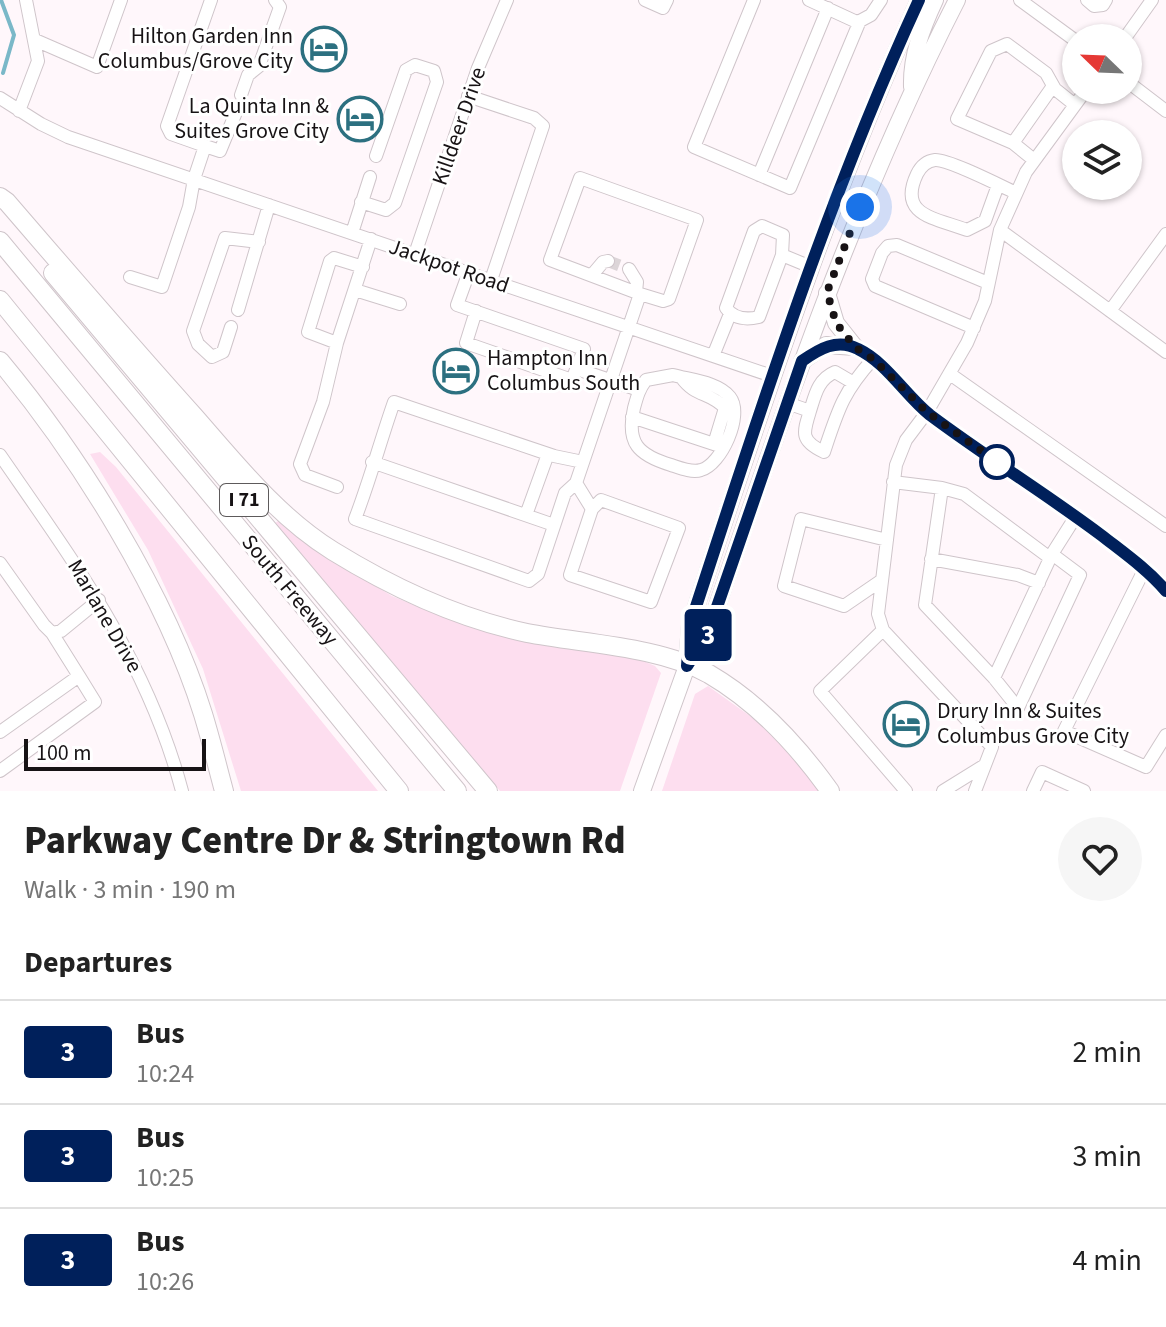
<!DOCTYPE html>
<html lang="en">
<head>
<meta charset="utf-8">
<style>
	body { margin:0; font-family:"Source Sans 3",sans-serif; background:#f6f6f6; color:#222; height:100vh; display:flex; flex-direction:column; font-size:30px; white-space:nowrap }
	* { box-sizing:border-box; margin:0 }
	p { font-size:26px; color:#767676 }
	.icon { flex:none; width:44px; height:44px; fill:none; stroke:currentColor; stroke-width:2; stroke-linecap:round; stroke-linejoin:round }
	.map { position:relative; height:791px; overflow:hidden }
	.details { display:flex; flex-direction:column; background:#fff; flex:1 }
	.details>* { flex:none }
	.badge { padding:0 16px; border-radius:6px; font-size:28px; line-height:52px }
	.needle { width:52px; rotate:293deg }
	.controls { position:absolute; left:1062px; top:24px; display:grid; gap:16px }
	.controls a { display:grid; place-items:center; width:80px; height:80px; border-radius:50%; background:#fff; box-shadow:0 2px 6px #0004; font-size:40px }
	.scale { position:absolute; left:24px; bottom:20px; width:182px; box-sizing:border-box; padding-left:8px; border:4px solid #171315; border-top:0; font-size:22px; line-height:28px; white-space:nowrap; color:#171315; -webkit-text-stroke:6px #fff; paint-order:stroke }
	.you { position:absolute; width:40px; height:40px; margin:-20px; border:6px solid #fff; border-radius:50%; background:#1a73e8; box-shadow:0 0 0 12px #1a73e833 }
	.map>.badge { position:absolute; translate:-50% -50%; box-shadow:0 0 0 4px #fff }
	h2 { padding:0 24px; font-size:30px; line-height:72px }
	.round { display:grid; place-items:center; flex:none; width:84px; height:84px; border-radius:42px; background:#f6f6f6 }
	.headline { display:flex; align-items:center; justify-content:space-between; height:136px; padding:0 24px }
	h1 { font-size:38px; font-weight:800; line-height:60px }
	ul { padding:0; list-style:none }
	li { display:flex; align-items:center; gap:24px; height:104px; padding:0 24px; border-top:2px solid #e0e0e0 }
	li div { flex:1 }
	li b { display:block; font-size:30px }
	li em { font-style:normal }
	li .badge { min-width:88px; font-weight:700; text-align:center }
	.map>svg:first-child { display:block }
</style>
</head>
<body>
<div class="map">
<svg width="1166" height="791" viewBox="0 0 1166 791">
	<rect width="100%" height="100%" fill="#fff7fb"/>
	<path fill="#fddeef" d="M100,452L116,467L378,791H241L203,669L148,550L90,454Z
		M280,520L329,558L392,596L438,615L641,660L655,666L661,673L620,791H500L326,587L275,523Z
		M708,686L774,733L824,791H662L695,694Z"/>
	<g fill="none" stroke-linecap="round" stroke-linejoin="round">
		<path stroke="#7ab8c8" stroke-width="4" d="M1,0L14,35L3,73"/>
		<path stroke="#dcd5d8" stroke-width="12" stroke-dasharray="12 6" stroke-linecap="butt" d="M608,261L629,269"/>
		<g stroke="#cfc5ca" stroke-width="14">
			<path id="minor" d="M645,0L663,8L667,0
				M754,0L694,147L790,188L859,23L809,0
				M1020,0L1076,41
				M1087,0L1094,6L1103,5L1106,0
				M858,22L871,15L881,0
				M1125,38L1152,0
				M35,40L97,67L121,0
				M1128,82L1166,111
				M241,95L248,75L259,66L280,7L275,0
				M468,96L534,118L543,126L491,280
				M0,98L41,124L68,137L772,376
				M19,111L38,61L26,0
				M1013,143L1053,86
				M205,146L220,151L239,105
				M1034,160L1013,143L957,119L991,51L1007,44L1046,73L1055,89L1075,105
				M759,175L828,8
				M998,185L985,221L967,230C936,218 897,216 917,174C921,166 926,161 935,160C948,159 1001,186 1016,193
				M361,202L386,210L395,203L437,82L434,71L415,65L406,70L376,156
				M1000,230L1166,352
				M352,233L370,177
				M415,254L478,68L507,0
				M782,255L783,235L762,226L754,231L726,308C734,319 746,320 759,317L782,255L811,267
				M629,269L637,282L636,292
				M469,272L457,305L584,349L572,380L466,343L476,311
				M592,275L603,262L608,261
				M130,277L162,287L189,207L194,179L205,146L171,134L167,126L211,0
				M355,290L400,304
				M238,310L269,205
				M1110,311L1166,234
				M231,327L223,352L212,357L198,344L193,331L225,238L259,242
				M974,328L875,286L872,279L882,253L888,246L897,245L988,283
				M337,343L308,332L330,261L334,258L363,267
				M855,347L873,359L927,412L1076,516L1145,568L1166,591
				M713,356L730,314
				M577,369L639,390
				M950,374L1166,526
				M673,375C691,380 718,382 730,397C744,415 721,465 701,470C692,473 680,468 671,465C638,455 626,443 634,408C637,397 639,389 646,380Z
				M681,377C696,398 709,391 725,408L714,444
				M787,403L810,411C815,395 818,379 835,372L852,382
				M810,411C803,433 800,441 824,452C838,410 843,392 873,359
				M632,417L723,447
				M0,455C76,565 147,660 182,791
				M372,462L554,525
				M583,462L554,456L394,402C380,442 370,480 355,519L529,581L538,574L565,493L576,483L640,294L550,260L580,178L697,220L669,299L663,301L640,294
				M893,482L942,488L925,605L994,678L1018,708L1080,575L1052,554
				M576,483L592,509L570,575L651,602L679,528L601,500L592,509
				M337,487L305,475L300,464L323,402L337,343L371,239
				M942,488L964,494L1050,558
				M526,515L548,454
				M931,559L1018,575L1039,583
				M0,563L44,625L52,633L61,631L99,600
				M1145,568L1064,731L1146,767L1166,735
				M882,580L844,606L784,586L801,519L887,540
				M883,630L820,691L906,791
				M52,633L79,676
				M994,678L1052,554L1076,516
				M0,732L79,676L95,702L0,771
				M943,791L985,765
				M975,791L992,747L883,630L878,614L896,465L906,440L927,412L967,343L985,301L1000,230L1026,172L1086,90
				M1033,791L1042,772L1084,791"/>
		</g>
		<g stroke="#cfc5ca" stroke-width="18">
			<path id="major" d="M912,87C911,56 922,28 935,0
				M827,293L836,323L855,347
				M802,361L826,345L855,347
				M687,664L690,625C760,414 827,202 919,0
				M642,791L687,666L708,633C781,418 853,203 957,0"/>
		</g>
		<g stroke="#cfc5ca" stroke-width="20">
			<path id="highway" d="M0,197L7,202C69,274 131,346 194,416C236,464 278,517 333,551C393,588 457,618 527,633C584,644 658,646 709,674C757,702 798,746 830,791
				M0,241L457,791
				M53,273L488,791
				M0,300L399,791
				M0,361C80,457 166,595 203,714C211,740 217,765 224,791"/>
		</g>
		<use href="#minor" stroke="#fff" stroke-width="12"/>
		<use href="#major" stroke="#fff" stroke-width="16"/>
		<use href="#highway" stroke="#fff" stroke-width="18"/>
	</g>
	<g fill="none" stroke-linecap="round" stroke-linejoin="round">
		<g stroke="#fff" stroke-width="18">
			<path id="line" d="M919,0C826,202 759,414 690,625L687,666L708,633L802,361C819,349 837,338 858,349C887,363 905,395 930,415C986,457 1045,493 1101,535C1124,553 1147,569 1166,591"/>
		</g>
		<use href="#line" stroke="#00205b" stroke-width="12"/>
		<path stroke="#171315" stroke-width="8" stroke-dasharray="0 14.4" d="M860,207L827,292L836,323L855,347L873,359L927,412L997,462"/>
	</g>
	<defs>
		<g id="hotel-ring" transform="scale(2.3)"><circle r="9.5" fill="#fff" stroke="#2c7080" stroke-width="1.5"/><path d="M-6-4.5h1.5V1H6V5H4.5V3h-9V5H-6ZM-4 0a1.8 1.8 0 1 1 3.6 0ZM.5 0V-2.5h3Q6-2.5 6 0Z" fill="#2c7080"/></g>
	</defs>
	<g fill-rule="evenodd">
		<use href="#hotel-ring" x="324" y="49"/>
		<use href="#hotel-ring" x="360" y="119"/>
		<use href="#hotel-ring" x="456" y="371"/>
		<use href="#hotel-ring" x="906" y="724"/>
	</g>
	<circle fill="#fff" stroke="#00205b" stroke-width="4" cx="997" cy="462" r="16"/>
	<g text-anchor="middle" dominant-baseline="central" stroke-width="6" stroke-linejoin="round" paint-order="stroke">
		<rect fill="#fff" stroke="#5d5a5b" stroke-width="2" x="220" y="484" width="48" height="32" rx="6"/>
		<g font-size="20" font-weight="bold" fill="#171315">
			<text x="244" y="500">I 71</text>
		</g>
		<g font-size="22" fill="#171315" stroke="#fff" text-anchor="end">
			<text x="293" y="36">Hilton Garden Inn<tspan x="293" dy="25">Columbus/Grove City</tspan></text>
			<text x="329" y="106">La Quinta Inn &amp;<tspan x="329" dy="25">Suites Grove City</tspan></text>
			<text x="487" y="358" text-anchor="start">Hampton Inn<tspan x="487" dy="25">Columbus South</tspan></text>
			<text x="937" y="711" text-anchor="start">Drury Inn &amp; Suites<tspan x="937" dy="25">Columbus Grove City</tspan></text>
		</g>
		<g font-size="22" fill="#171315" stroke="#fff">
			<text transform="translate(459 126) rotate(-71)">Killdeer Drive</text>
			<text transform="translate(449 266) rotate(19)">Jackpot Road</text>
			<text transform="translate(290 590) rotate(50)">South Freeway</text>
			<text transform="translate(105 616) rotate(60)">Marlane Drive</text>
		</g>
	</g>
</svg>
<div class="controls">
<a><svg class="needle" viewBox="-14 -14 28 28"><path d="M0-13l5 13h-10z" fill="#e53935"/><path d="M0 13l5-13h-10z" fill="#767676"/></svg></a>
<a><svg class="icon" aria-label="layers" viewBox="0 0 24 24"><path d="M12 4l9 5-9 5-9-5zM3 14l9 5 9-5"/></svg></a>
</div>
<div class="scale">100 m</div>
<div class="you" style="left:860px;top:207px"></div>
<b class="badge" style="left:708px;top:635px;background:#00205b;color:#fff">3</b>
</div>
<section class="details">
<div class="headline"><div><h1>Parkway Centre Dr &amp; Stringtown Rd</h1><p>Walk · 3 min · 190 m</p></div><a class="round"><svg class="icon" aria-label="heart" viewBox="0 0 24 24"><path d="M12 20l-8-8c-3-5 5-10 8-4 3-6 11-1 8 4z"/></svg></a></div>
<h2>Departures</h2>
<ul>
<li><span class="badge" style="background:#00205b;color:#fff">3</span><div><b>Bus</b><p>10:24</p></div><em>2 min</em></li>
<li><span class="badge" style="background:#00205b;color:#fff">3</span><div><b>Bus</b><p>10:25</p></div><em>3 min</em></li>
<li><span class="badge" style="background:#00205b;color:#fff">3</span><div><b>Bus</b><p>10:26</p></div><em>4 min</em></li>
</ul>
</section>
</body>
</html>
